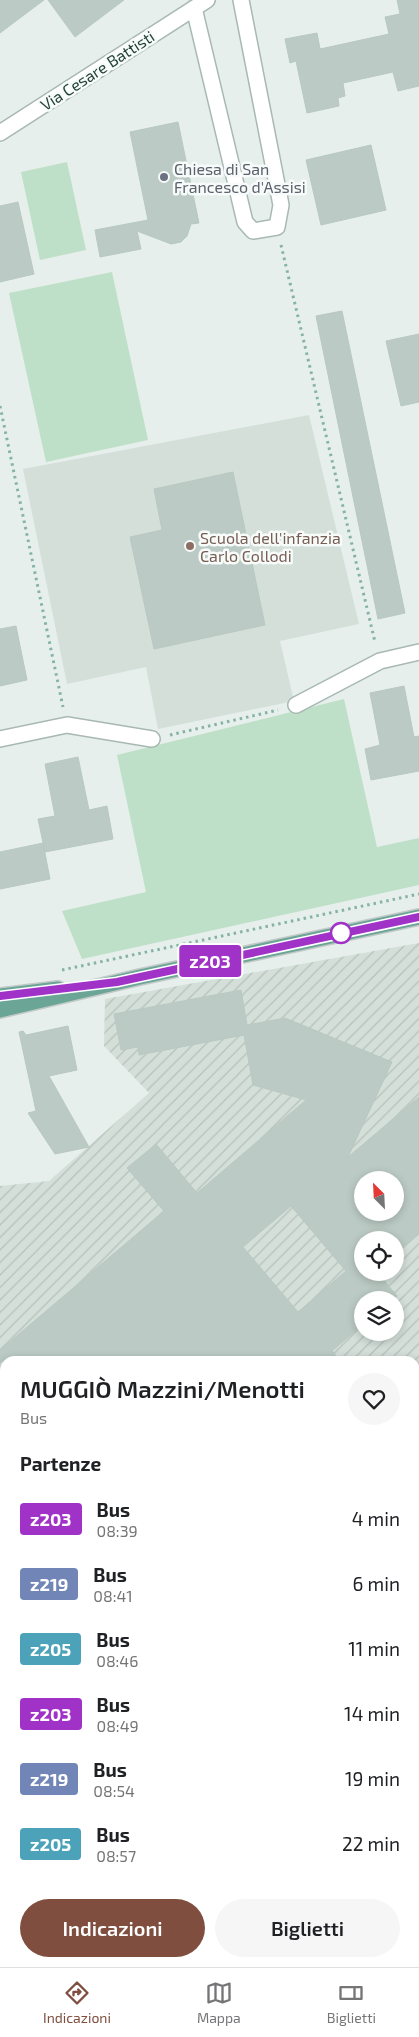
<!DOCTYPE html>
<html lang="it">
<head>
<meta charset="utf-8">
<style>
	body { margin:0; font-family:"Exo 2",sans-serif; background:#f6f6f6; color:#202124; height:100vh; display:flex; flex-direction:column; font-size:19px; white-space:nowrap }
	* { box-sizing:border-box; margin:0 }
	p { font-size:16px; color:#757577 }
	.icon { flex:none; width:28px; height:28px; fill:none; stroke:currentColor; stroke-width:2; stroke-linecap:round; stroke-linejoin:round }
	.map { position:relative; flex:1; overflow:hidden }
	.drawer { position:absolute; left:0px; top:1356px; width:420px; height:611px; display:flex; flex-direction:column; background:#fff; border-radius:15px 15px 0 0; box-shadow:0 2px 8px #0003 }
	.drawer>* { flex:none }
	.badge { padding:0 10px; border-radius:4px; font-size:18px; line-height:32px }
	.needle { width:32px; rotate:336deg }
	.buttons { position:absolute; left:354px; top:1171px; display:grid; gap:10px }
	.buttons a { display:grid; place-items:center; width:50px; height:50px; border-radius:50%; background:#fff; box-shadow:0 2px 8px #0003; font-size:25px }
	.map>.badge { position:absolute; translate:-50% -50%; box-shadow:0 0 0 2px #fff }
	h2 { padding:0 20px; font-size:19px; line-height:45px }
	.round { display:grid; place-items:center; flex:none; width:52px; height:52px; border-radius:26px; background:#f6f6f6 }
	.headline { display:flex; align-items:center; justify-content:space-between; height:85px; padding:0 20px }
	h1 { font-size:24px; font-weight:600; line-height:38px }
	.cta { display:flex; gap:10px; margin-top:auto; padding:10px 20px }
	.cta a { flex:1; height:58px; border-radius:30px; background:#7f4e3f; color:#fff; font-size:20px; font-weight:600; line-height:58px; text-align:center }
	.cta a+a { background:#f6f6f6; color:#202124 }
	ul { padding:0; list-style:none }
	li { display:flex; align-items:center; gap:15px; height:65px; padding:0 20px }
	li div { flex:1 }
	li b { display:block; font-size:19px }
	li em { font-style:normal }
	li .badge { min-width:55px; font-weight:700; text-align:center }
	.tabs { display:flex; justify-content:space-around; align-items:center; height:70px; border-top:1px solid #e0e0e0; background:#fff; font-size:14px; color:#757577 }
	.tabs a { display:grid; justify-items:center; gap:2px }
	.tabs .on { color:#7f4e3f }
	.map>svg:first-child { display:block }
</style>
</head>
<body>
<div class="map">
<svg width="419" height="1967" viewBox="0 0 419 1967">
	<defs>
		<pattern id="industrial-furrows" width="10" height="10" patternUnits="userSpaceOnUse" patternTransform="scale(1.25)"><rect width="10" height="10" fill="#d4dfda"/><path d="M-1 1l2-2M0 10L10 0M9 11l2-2" fill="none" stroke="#b6c1bc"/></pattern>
	</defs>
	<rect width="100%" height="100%" fill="#e6efeb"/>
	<path fill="#d4dfda" d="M309,415L359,624L280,641L294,701L158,729L146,667L67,684L23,469Z"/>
	<path fill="url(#industrial-furrows)" fill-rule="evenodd" d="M419,943V1501L415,1504V1361H5V1636L0,1640V1186L49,1181L149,1093L104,1046L105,999ZM362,1180H395V1212H362ZM362,1240H395V1272H362ZM362,1300H395V1332H362Z
		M419,1866V1967H288L294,1962H415V1869Z"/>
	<path fill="#bfe0c8" d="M67,162L86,250L40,260L21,172Z
		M112,272L148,440L46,462L9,293Z
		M344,699L377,847L419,838V885L82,959L62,911L146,892L117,755Z"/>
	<path fill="#bbcac4" stroke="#b8c9c2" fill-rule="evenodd" d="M0,0H44L0,33Z
		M48,0H124L75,37Z
		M397,0H419V86L398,91L393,72L343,83L345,96L338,98L339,106L307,113L296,61L290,63L285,39L317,33L320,49L389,34L385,17L400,14Z
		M178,122L199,223L191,224L187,236L181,242L171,244L137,231L141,249L100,257L95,230L148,220L130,132Z
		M371,145L386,210L321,225L306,160Z
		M18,202L34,274L0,282V206Z
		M342,311L405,613L378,619L316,316Z
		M419,334V402L401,406L386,341Z
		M233,472L265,625L154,649L130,537L162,530L154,489Z
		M16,626L27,680L0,686V629Z
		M404,686L414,737L419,736V771L371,780L365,749L380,745L370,693Z
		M78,757L89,810L107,806L113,839L45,852L38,819L55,816L45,764Z
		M43,843L50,879L0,889V852Z
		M241,990L247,1025L285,1018L392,1062L348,1157L419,1097V1234L395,1255V1240H362V1272H377L397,1296L393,1300H362V1325L332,1351L340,1361H0V1350L164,1211L127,1168L156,1144L197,1193L306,1100L253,1085L244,1035L139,1055L138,1047L121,1050L114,1014ZM362,1180H395V1212H362ZM291,1206L346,1271L298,1312L243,1247Z
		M68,1026L77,1070L49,1076L89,1147L55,1154L28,1113L36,1111L19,1032L23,1031L26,1035Z"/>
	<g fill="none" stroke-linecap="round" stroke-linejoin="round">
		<g stroke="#a8b8b2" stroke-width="18">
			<path id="minor" d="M194,8L245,222L253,231L277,227L281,205L241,0
				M0,133L207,0
				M296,705L380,661L419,652
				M0,739L67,725L152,739
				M415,1621L419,1618
				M0,1653L5,1649
				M0,1709L5,1715
				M0,1730L5,1742
				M415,1768L419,1773
				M5,1791L0,1808L5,1822
				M415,1849L419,1846
				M0,1878L5,1875"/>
		</g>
		<g stroke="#c2cac8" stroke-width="18">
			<path id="primary" d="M0,996L58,989
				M0,1010L140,977L419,917"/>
		</g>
		<path stroke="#86b3a5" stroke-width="3" stroke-dasharray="2.5 4" stroke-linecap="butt" d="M281,245L375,642
			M0,406L63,707
			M170,735L278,710
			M62,970L419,894"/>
		<use href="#minor" stroke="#fff" stroke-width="15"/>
		<use href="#primary" stroke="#6aa596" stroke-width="15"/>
	</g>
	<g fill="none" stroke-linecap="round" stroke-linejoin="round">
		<g stroke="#fff" stroke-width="11">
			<path id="line" d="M0,996L117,982L419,917"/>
		</g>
		<use href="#line" stroke="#a032c8" stroke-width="8"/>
	</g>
	<circle fill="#6b7280" stroke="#f7fbf9" stroke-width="2" cx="164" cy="177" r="5"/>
	<circle fill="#8d6e63" stroke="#f7fbf9" stroke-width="2" cx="190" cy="546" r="5"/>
	<circle fill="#fff" stroke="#a032c8" stroke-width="2.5" cx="341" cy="933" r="10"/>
	<g text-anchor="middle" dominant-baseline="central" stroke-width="5" stroke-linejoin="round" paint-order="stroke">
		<g font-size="16" fill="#24423a" stroke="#f7fbf9">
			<text transform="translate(97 70) rotate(-33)">Via Cesare Battisti</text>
		</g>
		<g font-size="16" fill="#5b616d" stroke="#f7fbf9" text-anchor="start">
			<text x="174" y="168">Chiesa di San<tspan x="174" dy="18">Francesco d'Assisi</tspan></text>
		</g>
		<g font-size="16" fill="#785e54" stroke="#f7fbf9" text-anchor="start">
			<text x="200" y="537">Scuola dell'infanzia<tspan x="200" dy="18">Carlo Collodi</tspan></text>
		</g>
	</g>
</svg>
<div class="buttons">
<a><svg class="needle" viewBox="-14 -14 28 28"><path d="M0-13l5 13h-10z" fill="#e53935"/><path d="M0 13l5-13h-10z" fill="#757577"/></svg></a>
<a><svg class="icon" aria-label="locate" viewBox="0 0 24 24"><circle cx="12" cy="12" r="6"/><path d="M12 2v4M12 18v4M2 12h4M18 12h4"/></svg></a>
<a><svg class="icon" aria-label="layers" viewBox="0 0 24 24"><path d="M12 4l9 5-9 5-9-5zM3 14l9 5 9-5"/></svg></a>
</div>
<b class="badge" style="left:210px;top:961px;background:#a032c8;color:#fff">z203</b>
<section class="drawer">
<div class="headline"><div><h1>MUGGIÒ Mazzini/Menotti</h1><p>Bus</p></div><a class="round"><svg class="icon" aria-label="heart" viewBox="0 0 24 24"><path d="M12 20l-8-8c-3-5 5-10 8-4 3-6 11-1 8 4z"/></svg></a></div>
<h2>Partenze</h2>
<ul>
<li><span class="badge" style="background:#a032c8;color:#fff">z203</span><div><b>Bus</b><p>08:39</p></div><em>4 min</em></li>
<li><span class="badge" style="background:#7186b7;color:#fff">z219</span><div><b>Bus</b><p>08:41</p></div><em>6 min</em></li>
<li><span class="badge" style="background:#4ca2b8;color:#fff">z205</span><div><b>Bus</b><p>08:46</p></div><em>11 min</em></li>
<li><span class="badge" style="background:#a032c8;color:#fff">z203</span><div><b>Bus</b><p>08:49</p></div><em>14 min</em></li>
<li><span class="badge" style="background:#7186b7;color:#fff">z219</span><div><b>Bus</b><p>08:54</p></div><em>19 min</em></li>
<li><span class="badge" style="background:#4ca2b8;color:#fff">z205</span><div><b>Bus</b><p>08:57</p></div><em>22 min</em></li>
</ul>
<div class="cta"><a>Indicazioni</a><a>Biglietti</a></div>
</section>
</div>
<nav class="tabs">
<a class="on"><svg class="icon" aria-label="directions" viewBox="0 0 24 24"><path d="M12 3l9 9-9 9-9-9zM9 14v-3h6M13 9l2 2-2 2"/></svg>Indicazioni</a>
<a><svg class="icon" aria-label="map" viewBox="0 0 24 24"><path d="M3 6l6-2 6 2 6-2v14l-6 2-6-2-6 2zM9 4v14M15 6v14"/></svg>Mappa</a>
<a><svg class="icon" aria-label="tickets" viewBox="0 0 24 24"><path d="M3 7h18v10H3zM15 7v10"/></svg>Biglietti</a>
</nav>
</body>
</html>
